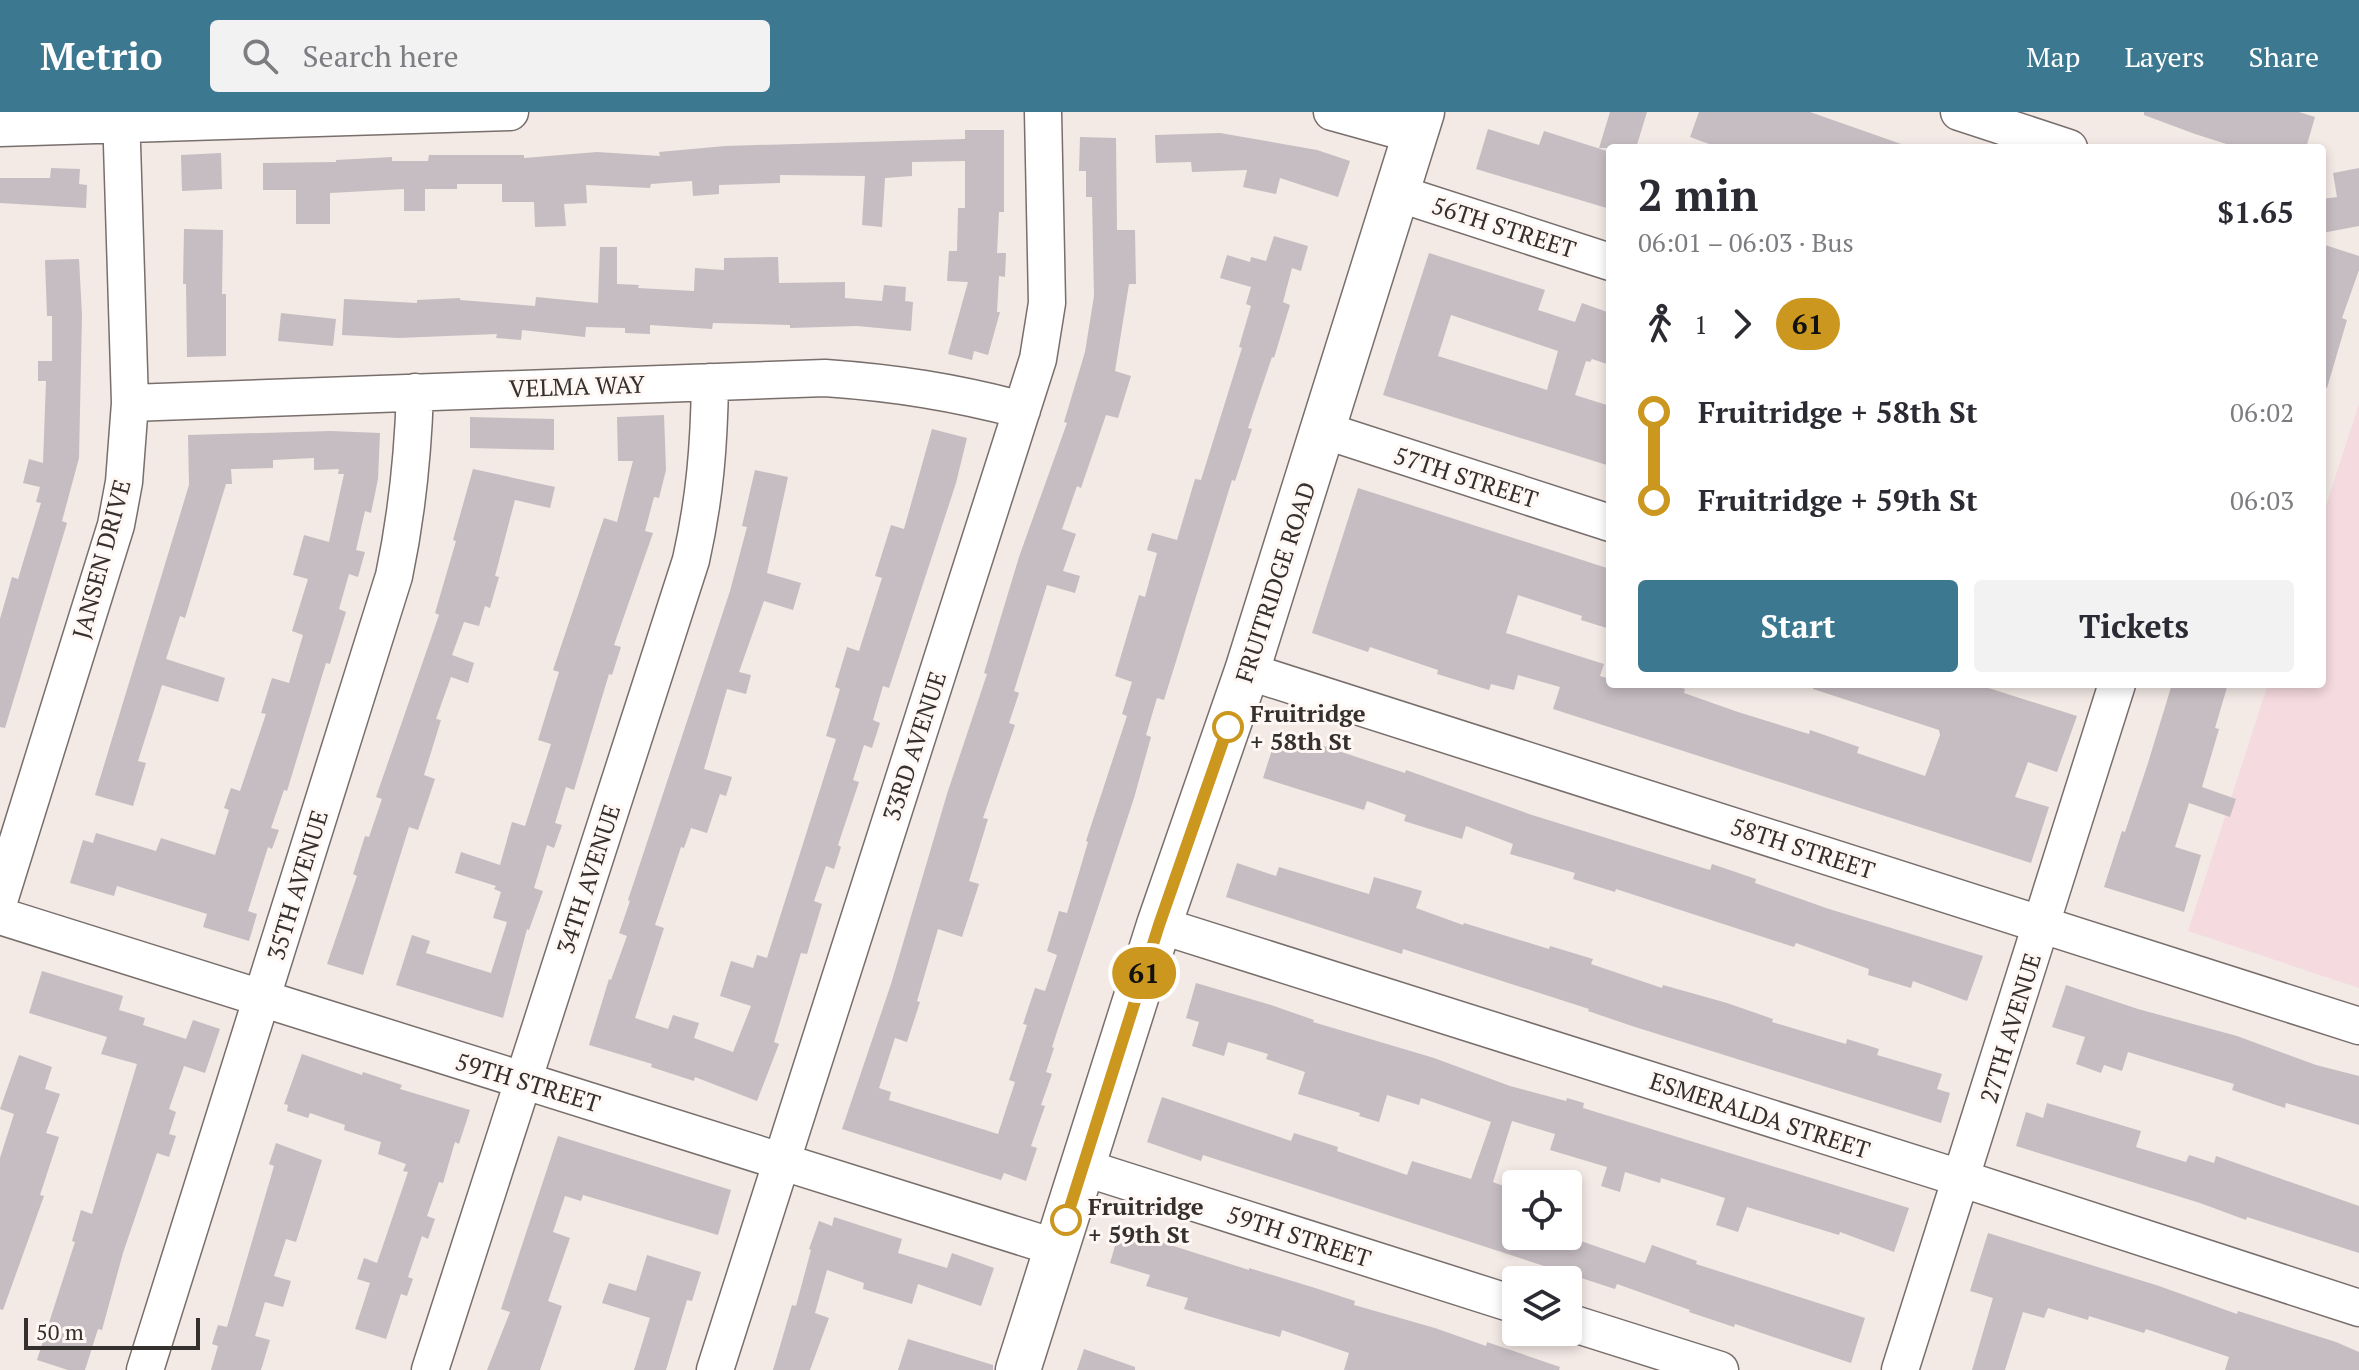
<!DOCTYPE html>
<html lang="en">
<head>
<meta charset="utf-8">
<style>
	body { margin:0; font-family:"PT Serif",serif; background:#f2f2f3; color:#2b2b33; height:100vh; display:flex; flex-direction:column; font-size:30px; white-space:nowrap }
	* { box-sizing:border-box; margin:0 }
	p { font-size:26px; color:#7c7c81 }
	.icon { flex:none; width:44px; height:44px; fill:none; stroke:currentColor; stroke-width:2; stroke-linecap:round; stroke-linejoin:round }
	.map { position:relative; flex:1; overflow:hidden }
	.panel { position:absolute; left:1606px; top:32px; width:720px; height:544px; display:flex; flex-direction:column; background:#fff; border-radius:8px; box-shadow:0 4px 12px #0003 }
	.panel>* { flex:none }
	.badge { padding:0 16px; border-radius:26px; font-size:28px; line-height:52px }
	.controls { position:absolute; left:1502px; top:1058px; display:grid; gap:16px }
	.controls a { display:grid; place-items:center; width:80px; height:80px; border-radius:8px; background:#fff; box-shadow:0 4px 12px #0003; font-size:40px }
	.scale { position:absolute; left:24px; bottom:20px; width:176px; box-sizing:border-box; padding-left:8px; border:4px solid #33302e; border-top:0; font-size:22px; line-height:28px; white-space:nowrap; color:#33302e; -webkit-text-stroke:6px #fff7f4; paint-order:stroke }
	.map>.badge { position:absolute; translate:-50% -50%; box-shadow:0 0 0 4px #fff }
	.legs { display:flex; align-items:center; gap:12px; height:88px; padding:0 32px; font-size:26px }
	.legs p { margin-inline-start:auto }
	.overview { display:flex; align-items:center; justify-content:space-between; height:136px; padding:0 32px }
	h1 { font-size:44px; font-weight:600; line-height:60px }
	.action { display:flex; gap:16px; margin-top:auto; padding:16px 32px }
	.action a { flex:1; height:92px; border-radius:8px; background:#3c788f; color:#fff; font-size:32px; font-weight:600; line-height:92px; text-align:center }
	.action a+a { background:#f2f2f3; color:#2b2b33 }
	ul { padding:0 32px; list-style:none }
	li { display:flex; align-items:center; gap:28px; height:88px; font-size:30px }
	li i { display:grid; place-items:center; width:12px; height:100%; margin:0 10px; background:currentColor }
	li i::after { content:''; width:20px; height:20px; margin:-10px; border:6px solid; border-radius:50%; background:#fff }
	li p { margin-inline-start:auto }
	li:first-child i { background:linear-gradient(#0000 50%,currentColor 0) }
	li:last-child i { background:linear-gradient(currentColor 50%,#0000 0) }
	header { display:flex; align-items:center; gap:48px; box-sizing:border-box; height:112px; padding:0 40px; background:#3c788f; color:#fff }
	header strong { font-size:38px }
	nav { display:flex; gap:44px; margin-inline-start:auto; font-size:28px }
	.search { width:560px; height:72px; background:#f2f2f3; display:flex; align-items:center; gap:20px; box-sizing:border-box; padding:0 28px; border-radius:8px; color:#7c7c81; font-size:30px }
	.map>svg:first-child { display:block }
</style>
</head>
<body>
<header>
<strong>Metrio</strong>
<div class="search"><svg class="icon" aria-label="search" viewBox="0 0 24 24"><circle cx="10" cy="10" r="6"/><path d="M15 15l6 6"/></svg>Search here</div>
<nav><a>Map</a><a>Layers</a><a>Share</a></nav>
</header>
<div class="map">
<svg width="2359" height="1258" viewBox="0 0 2359 1258">
	<rect width="100%" height="100%" fill="#f3e9e5"/>
	<path fill="#f5dadf" d="M2359,292V876L2188,819L2268,572H2322V406Z"/>
	<path fill="#c6bdc2" fill-rule="evenodd" d="M1610,0H1647L1636,36H1599Z
		M1699,0H1810L1904,33V36H1720L1690,25Z
		M2144,0H2299L2315,5L2306,36H2239L2195,22L2144,3Z
		M1488,17L1539,33L1544,19L1610,40V97L1476,57Z
		M965,18H1004V100H999L997,141H1006L1005,165L999,164L997,200H1000L988,243L974,239L972,248L948,242L968,170L947,169L949,139H957L958,96H965V49L912,50V64L885,66L882,115L862,113L865,64L780,63V71L719,73V82L693,84L692,69L651,72L650,76L586,73L587,91L564,92L566,114L535,115L534,90H502V72H457V77H425V99H404V77L330,81V112H296V78H263V51L336,50V48L392,45V49H428L429,43H524V46L597,40L660,44L659,40L725,34L965,27Z
		M1220,21L1317,38L1350,49L1338,85L1280,66L1276,82L1243,75L1247,58L1192,60L1191,50L1156,51L1155,23Z
		M1080,25L1116,26L1117,118H1135L1136,172H1129L1115,259L1131,264L1118,306L1106,303L1081,376L1077,374L1062,417L1076,422L1063,459L1080,464L1075,481L1047,473L1014,579L1019,581L1009,611L1015,613L983,706L988,707L969,769L979,772L962,825L938,817L917,889L920,890L907,930L895,926L879,976L891,980L889,988L998,1022L1015,970L1009,968L1027,913L1023,912L1035,876L1045,879L1057,843L1047,839L1059,799L1067,801L1088,730L1086,729L1127,604L1122,602L1132,570L1115,564L1139,483L1145,485L1157,441L1147,438L1152,421L1177,428L1195,367L1201,368L1242,236L1239,235L1251,194L1246,192L1251,175L1220,166L1227,143L1250,150L1251,145L1266,149L1274,124L1308,134L1301,159L1292,156L1283,190L1290,193L1274,246L1272,245L1248,316L1252,317L1235,369L1232,368L1164,588L1157,586L1146,623L1151,625L1134,686L1052,935L1054,936L1046,960L1052,962L1041,993L1045,994L1031,1034L1037,1036L1026,1069L1004,1061L1001,1068L842,1017L891,872L947,682L987,562L984,561L1019,445L1067,311L1064,310L1085,240L1094,184L1092,85H1086V59H1079Z
		M221,41L222,77L182,79L181,43Z
		M51,56L80,57L79,72L87,73L86,96L0,91V66H50Z
		M2359,56V114L2322,121V87L2337,85L2333,61Z
		M184,117L223,118L222,182H226V244L187,245L186,172H183Z
		M2322,132L2359,144V158L2342,206L2347,208L2327,276L2322,275Z
		M600,135H617V172L639,173L638,176L694,179L695,156L724,158V146L778,145L779,171L845,170V186L882,189L884,173L906,175L905,189L913,190L911,219L857,214L790,216V213L713,211L712,217L650,213V222L625,221V216L586,215L585,225L522,218L521,228L496,226L497,222L398,226L342,223L344,187L417,191V188L460,186V188L535,194L536,185L598,191Z
		M1429,141L1545,178L1538,198L1575,210L1582,191L1610,201V253L1592,247L1590,250L1586,249L1575,283L1610,294V354L1383,283ZM1451,203L1558,239L1547,278L1438,244Z
		M79,147L82,203L79,346L62,409L67,411L5,616L0,615V507L12,465L18,467L41,391L36,390L40,375L23,371L29,347L43,351L46,269H38V249H52V204H47L45,148Z
		M281,201L336,207L333,234L278,229Z
		M664,303L666,358L659,386L654,385L645,419L653,421L614,533L621,535L612,563L609,562L574,678L566,675L555,711L562,713L554,736L547,733L534,776L543,779L529,818L527,817L503,906L396,873L412,823L430,829L426,841L491,861L507,810L493,806L501,780L494,777L496,774L455,761L461,740L500,753L512,710L525,714L551,632L538,628L559,560L553,558L604,406L617,410L633,349H618L617,305Z
		M470,305L554,307V338L470,336Z
		M932,317L967,326L956,371L889,576L883,574L873,608L880,611L872,636L864,633L853,668L859,670L838,733L841,735L834,757L826,754L814,789L822,792L807,842L801,841L774,930L779,932L757,989L695,965L694,969L651,955L652,952L589,933L609,867L611,868L627,824L619,821L630,789L628,788L730,479L747,415L742,414L755,358L788,365L767,461L801,471L793,498L764,489L739,560L751,563L746,582L727,577L704,657L732,665L726,684L720,682L707,721L691,716L684,736L681,735L655,813L664,816L635,906L668,917L673,903L699,911L694,926L733,940L751,894L720,884L731,849L753,856L757,843L767,846L836,627L826,624L840,577L835,575L847,535L859,539L882,466L875,464L891,413L904,417Z
		M331,319L380,321L378,367L371,401L365,399L356,438L365,440L358,465L349,462L339,497L346,500L330,552L326,551L287,679L284,678L271,716L279,718L272,737L268,735L248,799L257,802L249,829L203,815L207,802L117,774L114,784L70,771L83,728L93,731L96,721L156,739L161,726L215,743L229,698L224,696L231,676L240,679L266,602L261,601L272,566L289,571L303,523L292,519L308,467L293,463L304,423L329,430L344,362H338L339,357L314,358V346L273,348V356L231,357L232,372H226L185,506L180,504L166,547L225,566L218,590L162,573L138,649L146,651L133,694L95,683L189,373L188,323Z
		M473,357L555,375L550,396L515,388L495,464L499,465L490,496L485,494L479,514L464,510L452,543L474,551L468,571L451,565L436,607L441,608L424,663L435,667L418,718L409,715L363,863L327,852L357,764L353,762L365,724L369,725L382,687L376,685L439,503L435,501L456,429L453,428Z
		M1358,376L1610,457V517L1581,508L1582,504L1518,483L1506,521L1604,552L1600,564L1610,567V572H1668L1685,577L1684,581L1738,600L1809,622L1810,618L1859,635L1857,641L1925,664L1940,623L1939,618L1813,577V572H1976L2077,604L2057,660L2028,650L2015,685L2049,695L2031,751L1553,597L1560,575L1518,563L1514,578L1491,572L1489,578L1437,562L1438,558L1370,535L1368,540L1312,521Z
		M2172,572H2228L2215,616L2219,617L2202,675L2236,687L2230,705L2189,691L2175,735L2201,743L2184,800L2104,775L2122,719L2125,720L2148,651Z
		M1278,619L1405,661L1406,658L1532,703L1710,758L1712,752L1756,767L1755,771L1829,797L1983,844L1967,889L1913,869L1911,876L1868,863L1869,857L1796,831L1794,835L1616,777L1615,780L1573,767L1575,761L1510,742L1513,732L1466,714L1462,727L1404,709L1406,703L1367,689L1364,698L1263,666Z
		M1237,751L1276,764L1279,755L1369,782L1374,765L1422,779L1416,796L1463,813L1464,811L1549,837L1550,834L1593,847L1591,852L1662,876L1663,873L1727,891L1773,907L1772,910L1846,932L1847,927L1879,937L1877,943L1942,962L1937,977L1950,981L1941,1011L1632,914L1588,899L1589,897L1403,837L1402,842L1226,785Z
		M42,859L123,884L119,898L145,906L143,913L186,927L193,908L220,917L205,961L184,954L169,997L176,1000L169,1022L176,1024L169,1045L157,1041L123,1141L102,1218L98,1217L85,1258H68L37,1248L75,1130L72,1129L81,1098L92,1102L137,952L101,942L107,925L29,901Z
		M1196,871L1271,893L1314,908L1313,910L1434,946L1510,974L1566,989L1567,986L1584,991L1583,996L1909,1096L1894,1140L1840,1120L1839,1123L1747,1095L1738,1120L1716,1113L1725,1086L1661,1066L1660,1071L1625,1060L1620,1080L1601,1074L1607,1055L1550,1038L1555,1022L1512,1009L1493,1070L1514,1078L1510,1092L1516,1094V1124H1566L1645,1151L1652,1133L1697,1149L1696,1152L1865,1206L1851,1251L1735,1212L1734,1215L1689,1200L1690,1198L1617,1172L1615,1177L1203,1043L1201,1049L1147,1030L1162,985L1291,1029L1294,1021L1338,1035L1337,1039L1407,1063L1412,1049L1471,1067L1491,1010L1421,986L1419,993L1387,983L1379,1010L1359,1004L1360,1001L1298,982L1305,960L1266,947L1268,942L1228,930L1224,944L1192,934L1199,910L1186,906Z
		M2066,873L2138,897L2237,924L2316,953L2359,964V1013L2286,991L2285,996L2232,978L2234,972L2128,940L2122,959L2104,953L2101,961L2076,952L2085,925L2052,915Z
		M302,942L362,963L363,960L402,973L400,977L470,998L459,1032L455,1030L443,1071L439,1070L427,1104L435,1107L428,1127L422,1124L408,1165L413,1167L407,1184L401,1182L386,1227L355,1217L370,1171L357,1167L364,1146L377,1151L408,1060L403,1059L406,1052L378,1042L381,1030L344,1018L345,1013L310,1001L308,1006L287,999L288,993L284,992Z
		M19,943L52,955L45,977L60,982L46,1021L59,1025L40,1083L44,1084L3,1198L0,1197V1046L14,1002L0,997Z
		M2047,991L2141,1019L2136,1035L2186,1050L2189,1043L2214,1051L2216,1044L2359,1094V1141L2247,1105L2246,1108L2200,1091L2016,1034L2026,1000L2043,1006Z
		M558,1024L731,1078L718,1123L583,1083L581,1089L565,1084L553,1120L570,1126L548,1189L562,1194L540,1258H487L510,1200L501,1197Z
		M276,1031L322,1048L296,1130L286,1127L274,1164L291,1169L283,1195L265,1190L255,1224L270,1228L261,1258H211L218,1234L212,1232L218,1213L227,1215L274,1054L269,1052Z
		M834,1105L902,1127L898,1141L947,1156L952,1141L994,1156L981,1194L918,1172L912,1192L863,1177L864,1171L827,1158L815,1201L829,1206L810,1258H773L792,1193L796,1194L811,1138L809,1137L819,1109L832,1114Z
		M1120,1117L1249,1158V1156L1312,1175L1355,1189L1354,1193L1435,1216L1486,1234L1487,1230L1560,1255L1559,1258H1344L1349,1241L1282,1218L1280,1225L1184,1197L1188,1186L1146,1174L1150,1163L1110,1151Z
		M1988,1121L2159,1174L2237,1202L2238,1199L2336,1230L2359,1240V1258H2225L2229,1245L2146,1217L2144,1221L2089,1204L2088,1208L2048,1196L2044,1206L2023,1200L2005,1258H1972L1993,1186L1970,1179Z
		M647,1143L701,1160L692,1189L687,1188L666,1258H634L650,1206L602,1191L609,1171L636,1179Z
		M908,1227L993,1253V1258H898Z
		M1084,1237L1135,1255V1258H1077Z"/>
	<g fill="none" stroke-linecap="round" stroke-linejoin="round">
		<g stroke="#786f6c" stroke-width="39">
			<path id="minor" d="M1332,0L1415,23
				M1959,0L2069,36
				M0,16L510,0
				M1397,81L1610,150
				M130,291L825,266C896,271 953,280 1022,298
				M1323,318L1610,411
				M1247,559L2359,914
				M0,786L116,413L124,370L130,291L121,0
				M0,804L1057,1136
				M1159,813L1963,1067L2359,1196
				M1082,1055L1516,1193
				M1568,1210L1720,1258
				M145,1258L394,464C407,402 413,343 415,280
				M430,1258L691,448C705,385 709,334 710,270
				M715,1258L1038,247L1047,191L1043,0
				M1900,1258L2117,572"/>
		</g>
		<g stroke="#786f6c" stroke-width="47">
			<path id="major" d="M1018,1258L1159,813L1247,559L1422,0"/>
		</g>
		<use href="#minor" stroke="#fff" stroke-width="36"/>
		<use href="#major" stroke="#fff" stroke-width="44"/>
	</g>
	<g fill="none" stroke-linecap="round" stroke-linejoin="round">
		<g stroke="#fff" stroke-width="18">
			<path id="line-1" d="M1066,1108L1159,813L1228,615"/>
		</g>
		<use href="#line-1" stroke="#cb971e" stroke-width="12"/>
	</g>
	<g fill="#fff" stroke="#cb971e" stroke-width="4">
		<circle cx="1228" cy="615" r="14"/>
		<circle cx="1066" cy="1108" r="14"/>
	</g>
	<g text-anchor="middle" dominant-baseline="central" stroke-width="6" stroke-linejoin="round" paint-order="stroke">
		<g font-size="24" fill="#33302e" stroke="#fff7f4">
			<text transform="translate(1504 115) rotate(18)">56TH STREET</text>
			<text transform="translate(577 274) rotate(-2)">VELMA WAY</text>
			<text transform="translate(1466 365) rotate(18)">57TH STREET</text>
			<text transform="translate(101 447) rotate(-75)">JANSEN DRIVE</text>
			<text transform="translate(1275 470) rotate(-72)">FRUITRIDGE ROAD</text>
			<text transform="translate(914 634) rotate(-72)">33RD AVENUE</text>
			<text transform="translate(1803 736) rotate(18)">58TH STREET</text>
			<text transform="translate(588 767) rotate(-72)">34TH AVENUE</text>
			<text transform="translate(297 773) rotate(-73)">35TH AVENUE</text>
			<text transform="translate(2010 916) rotate(-73)">27TH AVENUE</text>
			<text transform="translate(528 970) rotate(17)">59TH STREET</text>
			<text transform="translate(1760 1003) rotate(18)">ESMERALDA STREET</text>
			<text transform="translate(1299 1124) rotate(18)">59TH STREET</text>
		</g>
		<g font-size="24" font-weight="bold" fill="#33302e" stroke="#fff7f4" text-anchor="start">
			<text x="1250" y="601">Fruitridge<tspan x="1250" dy="28">+ 58th St</tspan></text>
			<text x="1088" y="1094">Fruitridge<tspan x="1088" dy="28">+ 59th St</tspan></text>
		</g>
	</g>
</svg>
<div class="controls">
<a><svg class="icon" aria-label="locate" viewBox="0 0 24 24"><circle cx="12" cy="12" r="6"/><path d="M12 2v4M12 18v4M2 12h4M18 12h4"/></svg></a>
<a><svg class="icon" aria-label="layers" viewBox="0 0 24 24"><path d="M12 4l9 5-9 5-9-5zM3 14l9 5 9-5"/></svg></a>
</div>
<div class="scale">50 m</div>
<b class="badge" style="left:1144px;top:861px;background:#cb971e;color:#111">61</b>
<section class="panel">
<div class="overview"><div><h1>2 min</h1><p>06:01 – 06:03 · Bus</p></div><b>$1.65</b></div>
<div class="legs"><svg class="icon" aria-label="walk" viewBox="0 0 24 24"><circle cx="13" cy="4" r="2"/><path d="M13 8l-2 6 4 7M11 14l-3 7M7 12l3-4h3l4 4"/></svg>1<svg class="icon" aria-label="forward" viewBox="0 0 24 24"><path d="M9 5l7 7-7 7"/></svg><b class="badge" style="background:#cb971e;color:#111">61</b></div>
<ul>
<li><i style="color:#cb971e"></i><b>Fruitridge + 58th St</b><p>06:02</p></li>
<li><i style="color:#cb971e"></i><b>Fruitridge + 59th St</b><p>06:03</p></li>
</ul>
<div class="action"><a>Start</a><a>Tickets</a></div>
</section>
</div>
</body>
</html>
